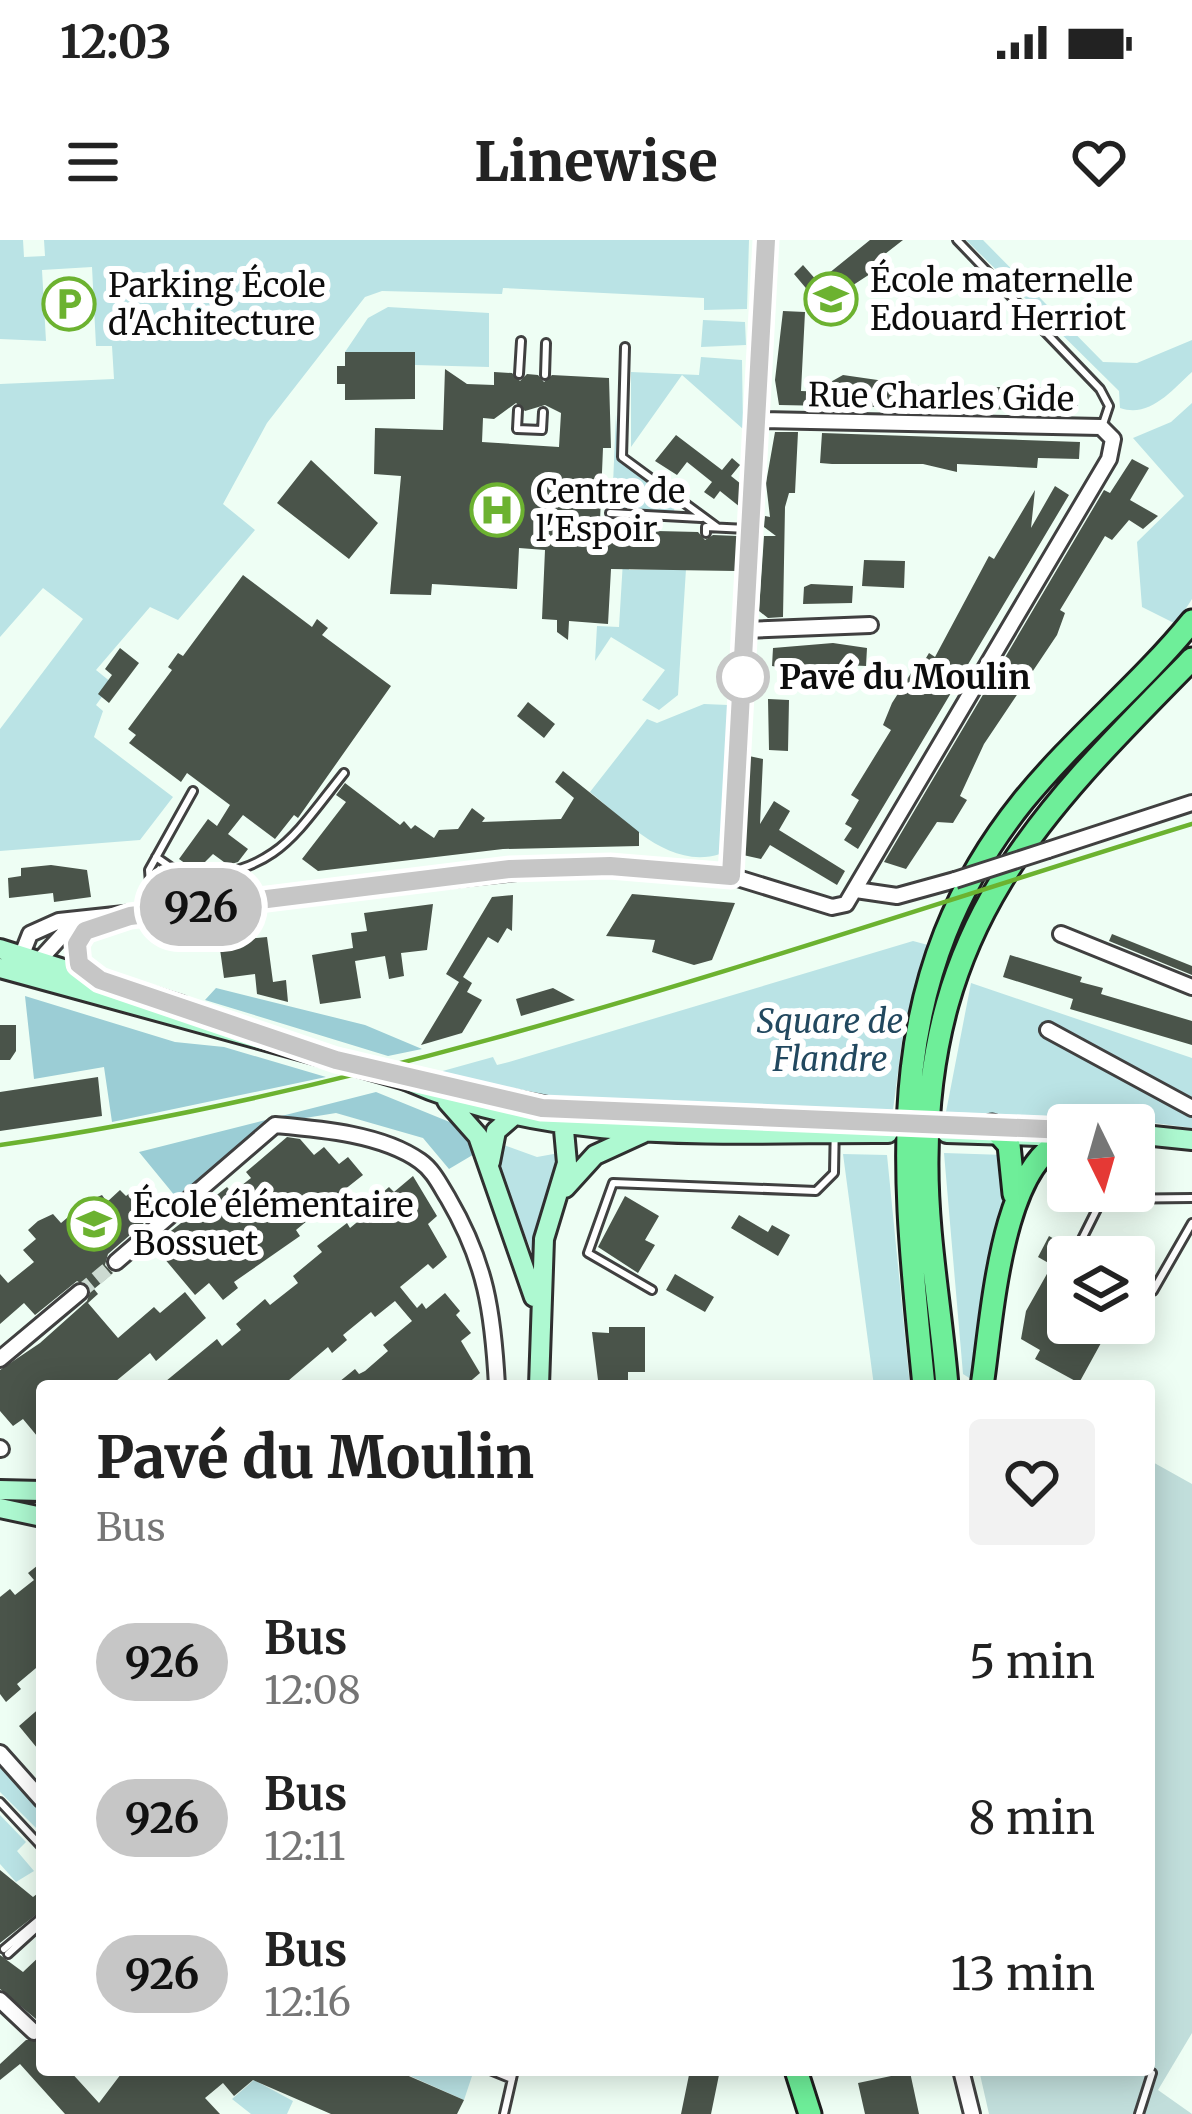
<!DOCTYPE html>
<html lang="fr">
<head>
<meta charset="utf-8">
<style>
	body { margin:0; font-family:Merriweather,serif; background:#f2f2f2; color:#222; height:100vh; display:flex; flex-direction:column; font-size:45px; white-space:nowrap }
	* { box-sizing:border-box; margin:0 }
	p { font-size:39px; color:#767676 }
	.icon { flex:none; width:66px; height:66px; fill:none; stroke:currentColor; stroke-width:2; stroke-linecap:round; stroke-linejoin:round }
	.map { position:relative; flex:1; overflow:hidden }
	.details { position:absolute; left:36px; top:1140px; width:1119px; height:696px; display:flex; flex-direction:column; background:#fff; border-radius:12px; box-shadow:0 6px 30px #0003 }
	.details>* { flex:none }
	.badge { padding:0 24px; border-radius:39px; font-size:42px; line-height:78px }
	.needle { width:78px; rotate:175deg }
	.tools { position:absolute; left:1047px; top:864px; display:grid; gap:24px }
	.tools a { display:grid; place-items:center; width:108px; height:108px; border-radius:12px; background:#fff; box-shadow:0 6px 30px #0003; font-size:60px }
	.map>.badge { position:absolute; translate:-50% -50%; box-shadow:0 0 0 6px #fff }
	.round { display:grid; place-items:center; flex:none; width:126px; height:126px; border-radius:12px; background:#f2f2f2 }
	.overview { display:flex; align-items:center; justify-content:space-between; height:204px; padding:0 60px }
	h1 { font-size:57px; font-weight:800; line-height:90px }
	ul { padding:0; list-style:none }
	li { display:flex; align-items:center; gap:36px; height:156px; padding:0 60px }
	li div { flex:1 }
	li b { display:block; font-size:45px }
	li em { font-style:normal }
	li .badge { min-width:132px; font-weight:700; text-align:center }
	.status { display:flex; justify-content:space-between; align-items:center; height:84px; padding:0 60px; background:#fff; direction:ltr }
	.status svg { height:33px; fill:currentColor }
	header { display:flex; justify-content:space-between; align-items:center; height:156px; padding:0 60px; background:#fff; font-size:54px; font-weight:800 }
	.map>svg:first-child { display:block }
</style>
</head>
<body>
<div class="status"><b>12:03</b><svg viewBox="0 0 49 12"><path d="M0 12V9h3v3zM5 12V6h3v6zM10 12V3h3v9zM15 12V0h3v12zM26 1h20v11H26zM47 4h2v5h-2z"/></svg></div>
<header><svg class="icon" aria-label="menu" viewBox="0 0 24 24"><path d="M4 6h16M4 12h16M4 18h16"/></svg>Linewise<svg class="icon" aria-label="heart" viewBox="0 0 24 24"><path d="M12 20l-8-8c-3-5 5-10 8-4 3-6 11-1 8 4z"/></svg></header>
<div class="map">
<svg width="1192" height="1874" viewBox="0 0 1192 1874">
	<rect width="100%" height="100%" fill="#eefef4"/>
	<path fill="#bae3e5" d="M0,0H23L24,17L45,16L44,0H749L747,69L704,70V58L503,48L502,54L382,51L365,57L267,183L223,264L255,290L178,380L150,367L96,430L112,443L96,465L103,471L94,497L173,557L140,600L0,611V489L83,379L43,348L0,397V144L114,139L112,106H96L92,27L42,30L46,101L0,99Z
		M966,0H983L1103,122L1137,123L1192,100V132C1171,151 1150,178 1120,168L1119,151Z
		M388,67L489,73V127L415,125L414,112H345L368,78Z
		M703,80L745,82L746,105L701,107Z
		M701,117L742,120L743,189L682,135L631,207V132L699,135Z
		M1192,163V359L1176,384L1142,367L1137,302L1184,256L1133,198L1171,182Z
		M616,174L618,219L675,262L674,272L612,268Z
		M624,304L629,330L686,329L678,455L659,470L642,460L665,430L611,397L595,421L597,386L619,387Z
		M704,464L728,465L720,614C669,630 626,581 590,552L647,479L657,483Z
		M913,701L928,705L903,794L893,870L592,861L544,856L439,832L493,817L497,825L509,822Z
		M971,743L1192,818V888L1124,879L946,872Z
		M498,903L537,917L559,913C557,950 535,981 535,1019L496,926Z
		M944,913L1005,915V958L974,1141L963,1134Z
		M843,914L887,915L910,1146H874Z
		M0,1519L42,1566V1594L0,1552Z
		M0,1575L26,1602L17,1611L34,1631L16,1642L0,1624Z
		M397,1830H474L464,1860Z
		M254,1840L293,1861L287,1874H251L232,1859Z"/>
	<path fill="#9bcdd5" d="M216,748L365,785L422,809L388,816L205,760Z
		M25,756L175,802L224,807L326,837L112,882L104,827L34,839Z
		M376,852L457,885L476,913L449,929L423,898L336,873L274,883L180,962L139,912Z"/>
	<path fill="#c1dedb" d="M1149,1220L1192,1244V1793L1158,1850L1192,1874H989L979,1830H1149Z"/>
	<path fill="#4a544a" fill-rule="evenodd" d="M870,0H903L885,14L890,21L821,66L794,34L803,25L818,42Z
		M783,71L805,72L801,151L827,152V144L843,135L926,147H1065L1064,153L1078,154V171L779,165L775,140Z
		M345,112H415V159L345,160V144H337V126H345Z
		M445,129L467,144L494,145V132L512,133L520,141L527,134L538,135L544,142L552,135L609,138L611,208H603L600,281L658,284L657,291L698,292L705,300L713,295L738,296L735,331L611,329L608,384L569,381L568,400L557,392V380L542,379L545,310L519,308L517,349L432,344L431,355L390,354L401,236L374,234L375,188L443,190ZM516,163L525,171L545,165L561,173L559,207L482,202L483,178L494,179Z
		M775,192H798L795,253H789L785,267L783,377L768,378L759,371L764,296H776L764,287L765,276L770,277L766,243Z
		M822,193L1080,202L1079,219L1038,218L1037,228L957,224V232L923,224H832L820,223Z
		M676,195L722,230L732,218L740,225L731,236L741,244L740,267L720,251L714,259L704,252L712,242L687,222L677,235L655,221Z
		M1132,219L1149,228L1130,260L1158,276L1143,289L1129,280L1112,300L1105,296L1060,370L1065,373L1057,395L984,504L960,556L967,560L953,583L937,582L906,629L884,622L1104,250L1110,253Z
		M311,220L378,283L349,319L277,263Z
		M1055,246L1069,255L858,609L844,600L852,588L845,584L859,560L851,555L891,490L883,485L892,463L913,430L917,433L929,413L935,417L989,316L994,319L1035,250L1031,288Z
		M864,320L905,321L904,348L862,346Z
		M243,335L312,387L317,379L328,388L322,395L391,446L298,578L294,575L275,599L243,575L228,594L248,609L238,622L228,625L213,614L196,631L179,619L208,579L217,586L230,565L187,533L181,542L129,503L136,495L128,489L172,430L168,427L178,413L183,416Z
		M811,344L853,346L852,363L803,364L804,347Z
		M833,403L867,408L866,426L821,424L796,426V430L772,426L773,408Z
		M120,408L139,423L109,463L98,454L112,435L105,429Z
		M768,459L789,460L788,511L769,510Z
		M528,462L555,484L544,498L517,476Z
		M749,516L763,519L760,584L774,561L790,571L779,590L845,631L837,645L770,605L761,619L743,615Z
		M563,531L639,592V606L503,609L318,631L302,619L346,562L336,555L345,543L400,585L404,581L411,589L415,585L434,598L439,590L458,589L472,568L485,578L482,582L561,579L574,558L555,542Z
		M51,625L87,630L91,657L54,662L53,653L9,658L8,638L21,636V628Z
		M632,654L735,663L712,720L694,725L652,712L655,700L606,696Z
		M513,655L512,691L507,688L498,703L488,697L463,737L472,743L467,752L482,760L462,793L421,805L459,742L446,734L492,657Z
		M433,664L427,710L401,713L404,736L389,739L385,716L355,721L361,758L320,764L312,715L353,708L351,693L367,691L364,673Z
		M1112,694L1192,726V735L1109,701Z
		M267,697L273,742L286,740L288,762L257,754L255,734L224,738L219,702Z
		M1010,715L1082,737L1080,742L1103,748L1101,754L1192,781V805L1070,769L1073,759L1003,737Z
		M553,748L575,760L521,776L516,759Z
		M0,785H16V811L10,820H0Z
		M98,837L102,876L0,891V852Z
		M287,897L300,899L314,915L324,907L339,924L348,917L363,935L339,954L343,959L329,972L324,967L296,990L300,996L234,1042L238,1048L223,1060L209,1043L195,1055L153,1005L227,947L232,953L251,938L246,932Z
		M413,936L437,976L428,984L447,1017L433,1029L428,1024L400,1047L417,1068L422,1063L426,1069L445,1053L460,1071L456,1075L471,1093L461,1101L480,1133L466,1145L461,1140L454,1146H334L355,1129L359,1134L365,1131L388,1111L383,1105L412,1081L395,1061L375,1077L371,1072L343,1095L347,1100L332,1113L328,1107L282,1146H160L217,1099L222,1106L241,1090L236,1084L265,1059L270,1065L298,1043L293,1036L322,1012L317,1006L347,983L350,988L379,964L375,959L389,947L394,952Z
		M141,944L159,970L108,1014L105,1025L113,1033L94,1049L98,1054L88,1063L118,1098L154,1067L160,1073L185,1052L206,1078L156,1121L150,1113L110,1146L104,1140L97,1146H42V1202L23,1179L13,1186L0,1171V1130L40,1103L87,1061L91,1049L77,1041L35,1075L24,1063L0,1084V1034L8,1043L34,1022L23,1010L36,999L28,990L38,981L53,974L61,983L86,962L102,955L107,962L120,950L126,956Z
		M625,956L659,976L645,1000L655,1005L638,1033L598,1007Z
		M739,975L768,992L772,985L790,995L778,1016L731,988Z
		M1049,996L1063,1004L1059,1012L1068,1018V1083H1112L1079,1143L1035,1119L1040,1110L1021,1099L1026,1071L1052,1025L1038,1017Z
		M675,1034L714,1057L705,1072L666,1050Z
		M609,1087H645V1132H628V1140H598L592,1092L609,1093Z
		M42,1322V1423L17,1444L21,1449L6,1462L0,1454V1357L10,1349L15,1355L34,1340L28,1333Z
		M42,1466V1514L19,1486Z
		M0,1630L33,1657L42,1650V1670L0,1703Z
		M42,1714V1784L0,1749V1715L23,1732Z
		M26,1800H42V1830H69L99,1863L124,1830H201L206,1835L212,1830H395L464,1860L457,1874H331L253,1840L234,1856L223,1843L205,1858L220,1874H65L20,1824L0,1840V1824Z
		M690,1830H720L711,1874H681Z
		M910,1832L919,1874H865L858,1843Z"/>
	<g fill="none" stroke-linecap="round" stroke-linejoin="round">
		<path stroke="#ccdad1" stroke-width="14" stroke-dasharray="14 7" stroke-linecap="butt" d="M80,1052L116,1022"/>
		<g stroke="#404040" stroke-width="12">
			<path id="lane" d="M957,0L1100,149L1109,166L1103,184
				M625,107L622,217L717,287
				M519,134L521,101
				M545,135L546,103
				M518,170L517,189L542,190L543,172
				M610,273L701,278
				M706,293V287L747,289
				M156,617L189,640C279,628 290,601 344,533
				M152,669L149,630L193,551
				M1096,1017L1078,1007L1102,959L1192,958
				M1134,1040L1153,1051L1192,983
				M652,1050L588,1013L613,943L816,951L834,933L835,880
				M0,1562L42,1607
				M4,1709L42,1677
				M8,1714L42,1683
				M490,1830L512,1839
				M504,1874L514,1830
				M1139,1874L1152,1833"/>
		</g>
		<g stroke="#404040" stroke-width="20">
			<path id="street" d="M745,390L870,385
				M1048,610L1192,563
				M731,636L766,0
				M856,650L897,656L955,640
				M1061,694L1192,747
				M19,722L30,694L59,681L573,626L731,636L832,667L846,664L1109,219L1113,199L1101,187L756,180
				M35,725L66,691L97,683
				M93,736C71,721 72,697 95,684
				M1048,790L1192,868
				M116,1022L275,885C320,889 382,894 420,921C433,930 440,945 448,958C486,1023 493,1072 497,1146
				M0,1119L80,1052
				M0,1208L1,1209
				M0,1513L42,1560
				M0,1760L34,1792
				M961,1830L972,1874"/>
		</g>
		<g stroke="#2f2f2f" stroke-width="24">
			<path id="secondary" d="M0,709L181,766
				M0,728L336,820
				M406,840C556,907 727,892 888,893
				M469,852L574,872L806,879
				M447,861L478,896L534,1057
				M947,893L1068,897
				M1134,894L1192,900
				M490,922L496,891L519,871
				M565,948L595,915L643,893
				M539,1146L544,999L567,923L563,879
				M0,1250L42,1251
				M0,1268L42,1277"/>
		</g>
		<g stroke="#1e1e1e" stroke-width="27">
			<path id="primary" d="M992,886L1009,905L1014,954
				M924,1146C903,932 877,743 1023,561C1075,497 1140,445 1192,381
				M947,1146C941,1071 926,994 927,918C929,683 1038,575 1192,419
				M982,1146C992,1083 1000,919 1068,899
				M796,1830L810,1874"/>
		</g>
		<use href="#lane" stroke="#fff" stroke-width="6"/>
		<use href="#street" stroke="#fff" stroke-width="14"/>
		<use href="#secondary" stroke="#aef9d1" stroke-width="18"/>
		<use href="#primary" stroke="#6eee99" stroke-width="21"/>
		<path stroke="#6cb230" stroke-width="4.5" d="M0,905C408,846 799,705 1192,584"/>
		<g stroke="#404040" stroke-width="20" stroke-linecap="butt">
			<path id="street-bridge" d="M955,640L1048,610"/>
		</g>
		<g stroke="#2f2f2f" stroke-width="24" stroke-linecap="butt">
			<path id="secondary-bridge" d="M336,820L406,840
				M888,882L947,884"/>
		</g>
		<use href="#street-bridge" stroke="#fff" stroke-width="14"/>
		<use href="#secondary-bridge" stroke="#aef9d1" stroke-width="18"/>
	</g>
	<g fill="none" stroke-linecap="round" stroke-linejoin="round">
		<g stroke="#fff" stroke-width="27">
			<path id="line" d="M766,0L731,636L610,626L510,629L130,676L85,691L77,704L79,724L100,740L336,820L542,868L1068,890"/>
		</g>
		<use href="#line" stroke="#c6c6c6" stroke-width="18"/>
	</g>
	<defs>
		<g id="school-ring" transform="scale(2.7)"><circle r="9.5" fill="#fff" stroke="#6cb230" stroke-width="1.5"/><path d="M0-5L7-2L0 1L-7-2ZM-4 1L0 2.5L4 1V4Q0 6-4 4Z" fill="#6cb230"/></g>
		<g id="parking-ring" transform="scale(2.7)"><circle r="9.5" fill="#fff" stroke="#6cb230" stroke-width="1.5"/><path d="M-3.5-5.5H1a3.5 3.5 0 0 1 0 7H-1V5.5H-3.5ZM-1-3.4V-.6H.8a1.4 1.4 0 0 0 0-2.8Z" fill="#6cb230"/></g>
		<g id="hospital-ring" transform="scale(2.7)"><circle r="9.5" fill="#fff" stroke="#6cb230" stroke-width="1.5"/><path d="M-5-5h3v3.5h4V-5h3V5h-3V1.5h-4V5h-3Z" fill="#6cb230"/></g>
	</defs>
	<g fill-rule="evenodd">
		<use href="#school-ring" x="831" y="59"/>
		<use href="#parking-ring" x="69" y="64"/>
		<use href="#hospital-ring" x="497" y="270"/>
		<use href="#school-ring" x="94" y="984"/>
	</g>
	<circle fill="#fff" stroke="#c6c6c6" stroke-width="6" cx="743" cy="437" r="24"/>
	<g text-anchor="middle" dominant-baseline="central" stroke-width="12" stroke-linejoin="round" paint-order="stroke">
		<g font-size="33" fill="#0d0d0d" stroke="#fff" text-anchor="start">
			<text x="870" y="40">École maternelle<tspan x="870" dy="38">Edouard Herriot</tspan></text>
			<text x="108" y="45">Parking École<tspan x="108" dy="38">d'Achitecture</tspan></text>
			<text x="536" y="251">Centre de<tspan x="536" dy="38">l'Espoir</tspan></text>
			<text x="133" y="965">École élémentaire<tspan x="133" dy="38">Bossuet</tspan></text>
		</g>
		<g font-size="33" fill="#0d0d0d" stroke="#fff">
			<text transform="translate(941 157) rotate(1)">Rue Charles Gide</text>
		</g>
		<g font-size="33" font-weight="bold" fill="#0d0d0d" stroke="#fff" text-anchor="start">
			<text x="779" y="437">Pavé du Moulin</text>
		</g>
		<g font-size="33" font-style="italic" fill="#22485f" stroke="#fff">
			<text x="830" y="781">Square de<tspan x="830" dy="38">Flandre</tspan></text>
		</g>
	</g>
</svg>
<div class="tools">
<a><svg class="needle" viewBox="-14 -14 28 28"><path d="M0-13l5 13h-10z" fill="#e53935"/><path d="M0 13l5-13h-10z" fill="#767676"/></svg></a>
<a><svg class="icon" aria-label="layers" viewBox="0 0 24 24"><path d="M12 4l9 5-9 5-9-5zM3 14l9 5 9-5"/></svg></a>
</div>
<b class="badge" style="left:201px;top:667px;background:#c6c6c6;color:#111">926</b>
<section class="details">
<div class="overview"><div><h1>Pavé du Moulin</h1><p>Bus</p></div><a class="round"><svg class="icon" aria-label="heart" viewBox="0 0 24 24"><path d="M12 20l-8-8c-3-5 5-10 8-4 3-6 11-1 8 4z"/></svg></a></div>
<ul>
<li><span class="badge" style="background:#c6c6c6;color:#111">926</span><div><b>Bus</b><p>12:08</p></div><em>5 min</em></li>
<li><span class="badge" style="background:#c6c6c6;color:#111">926</span><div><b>Bus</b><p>12:11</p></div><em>8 min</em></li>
<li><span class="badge" style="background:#c6c6c6;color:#111">926</span><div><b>Bus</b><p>12:16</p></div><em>13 min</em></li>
</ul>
</section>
</div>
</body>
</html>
